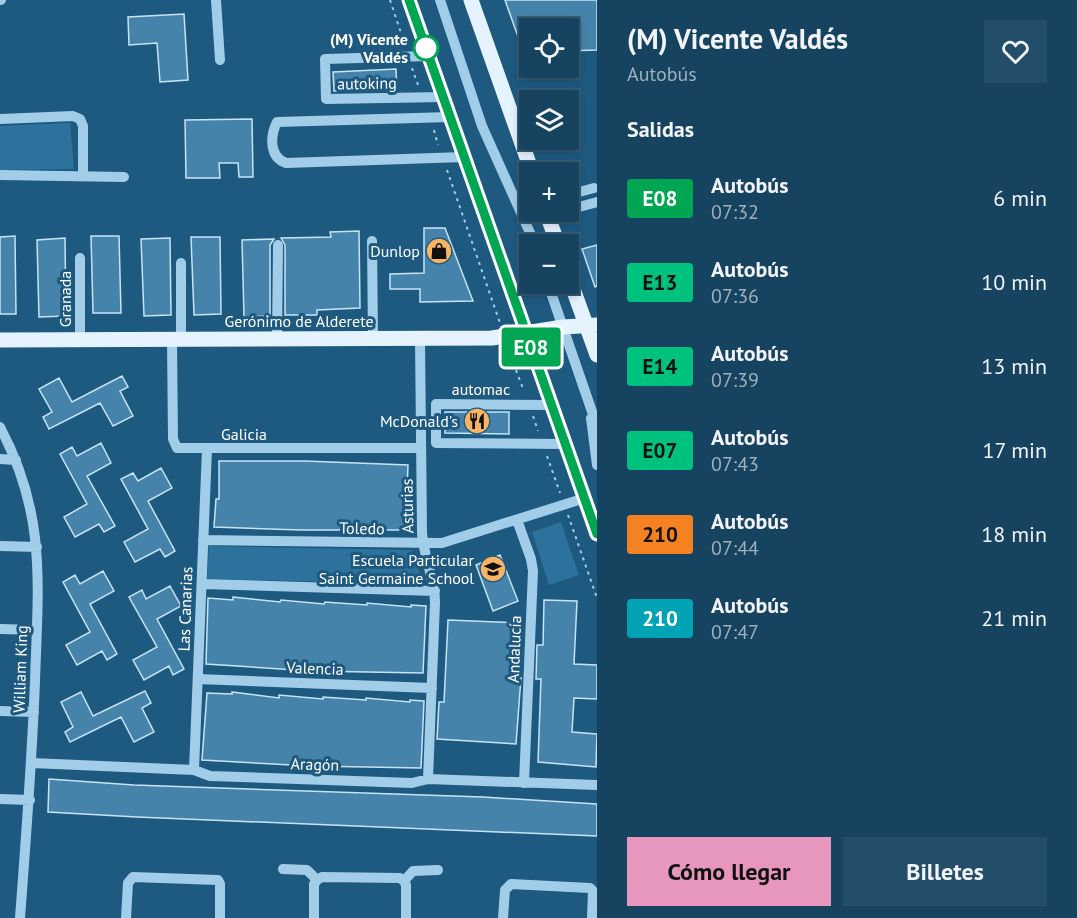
<!DOCTYPE html>
<html lang="es">
<head>
<meta charset="utf-8">
<style>
	body { margin:0; font-family:"PT Sans",sans-serif; background:#234e69; color:#f1f3f6; height:100vh; display:flex; flex-direction:column; font-size:22px; white-space:nowrap }
	* { box-sizing:border-box; margin:0 }
	p { font-size:20px; color:#9eb0bd }
	.icon { flex:none; width:33px; height:33px; fill:none; stroke:currentColor; stroke-width:2; stroke-linecap:round; stroke-linejoin:round }
	.map { position:relative; flex:1; overflow:hidden }
	.drawer { display:flex; flex-direction:column; background:#164360; width:480px }
	.drawer>* { flex:none }
	.badge { padding:0 12px; border-radius:4px; font-size:21px; line-height:39px }
	.fabs { position:absolute; left:519px; top:18px; display:grid; gap:12px }
	.fabs a { display:grid; place-items:center; width:60px; height:60px; border-radius:0px; background:#164360; box-shadow:0 3px 9px #0003,0 0 0 2px #355c75; font-size:30px }
	.map>.badge { position:absolute; translate:-50% -50%; box-shadow:0 0 0 3px #fff }
	h2 { padding:0 30px; font-size:22px; line-height:54px }
	.round { display:grid; place-items:center; flex:none; width:63px; height:63px; border-radius:0px; background:#234e69 }
	.overview { display:flex; align-items:center; justify-content:space-between; height:102px; padding:0 30px }
	h1 { font-size:28px; font-weight:600; line-height:45px }
	.primary-button { display:flex; gap:12px; margin-top:auto; padding:12px 30px }
	.primary-button a { flex:1; height:69px; border-radius:0px; background:#e797bd; color:#111; font-size:24px; font-weight:600; line-height:69px; text-align:center }
	.primary-button a+a { background:#234e69; color:#f1f3f6 }
	ul { padding:0; list-style:none }
	li { display:flex; align-items:center; gap:18px; height:84px; padding:0 30px }
	li div { flex:1 }
	li b { display:block; font-size:22px }
	li em { font-style:normal }
	li .badge { min-width:66px; font-weight:700; text-align:center }
	main { display:flex; flex:1; min-height:0 }
	.map>svg:first-child { display:block }
</style>
</head>
<body>
<main>
<div class="map">
<svg width="597" height="918" viewBox="0 0 597 918">
	<rect width="100%" height="100%" fill="#1e5980"/>
	<path fill="#2d729d" d="M70,123L74,169L0,170V126Z
		M561,522L579,575L549,585L532,532Z
		M209,546L412,550L424,584L207,579Z"/>
	<path fill="#4683aa" stroke="#c6e4f7" stroke-width="1.5" d="M505,0H597V50L568,51V28H530V65H528Z
		M184,14L188,80L160,82L157,43L129,45L128,17Z
		M396,69L397,90L334,91L333,72Z
		M252,119L253,177H239L238,163H219L220,178H186L185,120Z
		M424,228H445L473,301L420,302V289H390V274L424,273Z
		M359,231L360,308L317,310V315H285V245L281,238L331,237L330,232Z
		M15,236L16,314H0V237Z
		M91,236H119L121,313H93Z
		M191,237H220L221,314L194,315Z
		M65,238L66,316L39,317L37,240Z
		M170,238L171,315L144,316L141,239Z
		M274,239L270,245V316L244,317L242,240Z
		M597,245V286L595,287L582,249Z
		M122,376L128,387L120,391L133,416L113,426L100,403L49,429L43,417L52,412L39,389L59,378L72,402Z
		M445,412H509V434L445,433Z
		M101,443L111,463L87,476L115,526L104,532L99,524L75,537L64,517L87,504L60,454L72,447L77,456Z
		M219,461H305L408,465L407,493H404V530H301L214,527L216,499H219Z
		M161,468L172,488L148,501L175,551L165,557L160,549L135,562L124,542L148,529L121,479L133,473L138,481Z
		M500,555L518,601L493,611L476,565Z
		M103,571L114,591L90,604L117,654L107,660L102,651L77,665L66,645L90,632L63,582L75,575L80,584Z
		M170,586L181,606L157,619L184,669L173,675L169,666L144,680L133,660L157,647L129,597L142,590L146,599Z
		M233,597L280,602L281,600L324,604L325,602L367,605V603L411,607V605L426,606L423,673L311,671L206,664L208,598L233,600Z
		M544,600L577,601L574,664L597,665V699L574,698L572,732L597,734L596,767L538,762L541,679H536L537,645H543Z
		M448,620L522,623L521,678L516,744L437,739L439,702H444Z
		M145,691L151,703L142,708L154,732L134,742L121,717L70,742L65,732L73,727L61,702L81,692L93,716Z
		M232,692L279,698V695L323,699V697L366,700V698L410,702V700L424,701L421,768L310,766L202,760L207,693L232,694Z
		M49,779L134,785L483,797L597,804V836L137,817L48,812Z"/>
	<g fill="none" stroke-linecap="round" stroke-linejoin="round">
		<path stroke="#a2cde9" stroke-width="2" stroke-dasharray="3 4.5" stroke-linecap="butt" d="M390,0L405,45
			M412,68L418,85
			M434,130L438,145
			M447,170L500,323
			M508,349L524,391
			M533,416L538,431
			M547,456L560,493
			M568,515L597,598"/>
		<path stroke="#a2cde9" stroke-width="10" d="M0,0H1
			M216,0L220,60
			M440,0L482,126L535,244
			M429,56L325,59L326,99L443,97
			M450,117L277,122C270,136 269,157 286,163L464,157
			M0,119L73,116L80,119L83,126V176
			M0,175L124,177
			M568,195L594,188
			M568,210L597,202
			M372,241L373,339
			M80,258V340
			M548,284L597,426
			M420,339L422,532C423,556 435,578 435,602L428,779
			M172,340L173,439L177,448H421
			M181,340V263
			M277,340L278,245
			M551,405L436,404V443L565,444
			M591,418L597,465
			M0,427C47,515 38,585 35,681C32,760 26,839 20,918
			M0,459L16,460
			M517,520L531,559L533,571L524,783
			M203,540L442,543L585,498
			M0,546L37,547
			M202,584L435,591
			M0,629L36,630
			M198,679L432,688
			M0,711L34,712
			M32,763L194,770L210,776L412,783L428,779L597,785
			M194,770L207,449
			M0,799L30,800
			M283,869L307,870L317,880
			M317,880L322,877L400,878L404,881
			M404,881L413,871L438,870
			M404,881L406,885V918
			M126,918L128,883L133,877L218,880L220,884V918
			M314,918V884L317,880
			M503,918L505,890L511,884L590,888L593,891L592,918"/>
		<path stroke="#e5f3fe" stroke-width="15" d="M409,0L597,534
			M471,0L532,172
			M546,212L558,244
			M568,275L597,355
			M0,340L492,338L563,327L597,325"/>
	</g>
	<g fill="none" stroke-linecap="round" stroke-linejoin="round">
		<g stroke="#fff" stroke-width="14">
			<path id="line" d="M409,0L597,534"/>
		</g>
		<use href="#line" stroke="#00a651" stroke-width="9"/>
	</g>
	<defs>
		<g id="shop-disc" transform="scale(1.35)"><circle r="9.5" fill="#f8b461" stroke="#1e5980"/><path d="M-5-2.5h2.3a2.7 3.5 0 0 1 5.4 0H5L5.5 6h-11ZM-1.5-2.5h3a1.5 2.3 0 0 0-3 0Z" fill="#111"/></g>
		<g id="restaurant-disc" transform="scale(1.35)"><circle r="9.5" fill="#f8b461" stroke="#1e5980"/><path d="M-5-6h1v4h1v-4h1v4h1v-4h1v5L-1.5 .5V6h-2V.5L-5-1ZM5-6V6H3V1.5H1.5Q1.5-4 5-6Z" fill="#111"/></g>
		<g id="school-disc" transform="scale(1.35)"><circle r="9.5" fill="#f8b461" stroke="#1e5980"/><path d="M0-5L7-2L0 1L-7-2ZM-4 1L0 2.5L4 1V4Q0 6-4 4Z" fill="#111"/></g>
	</defs>
	<g fill-rule="evenodd">
		<use href="#shop-disc" x="439" y="251"/>
		<use href="#restaurant-disc" x="477" y="421"/>
		<use href="#school-disc" x="493" y="569"/>
	</g>
	<circle fill="#fff" stroke="#00a651" stroke-width="3" cx="426" cy="48" r="12"/>
	<g text-anchor="middle" dominant-baseline="central" stroke-width="6" stroke-linejoin="round" paint-order="stroke">
		<g font-size="16" font-weight="bold" fill="#fff" stroke="#1e5980" text-anchor="end">
			<text x="408" y="39">(M) Vicente<tspan x="408" dy="18">Valdés</tspan></text>
		</g>
		<g font-size="16" fill="#fff" stroke="#1e5980">
			<text transform="translate(367 83) rotate(-1)">autoking</text>
			<text transform="translate(65 299) rotate(-90)">Granada</text>
			<text x="299" y="321">Gerónimo de Alderete</text>
			<text x="481" y="389">automac</text>
			<text x="244" y="434">Galicia</text>
			<text transform="translate(407 506) rotate(-91)">Asturias</text>
			<text transform="translate(362 528) rotate(1)">Toledo</text>
			<text transform="translate(185 609) rotate(-88)">Las Canarias</text>
			<text transform="translate(514 649) rotate(-88)">Andalucía</text>
			<text transform="translate(315 668) rotate(2)">Valencia</text>
			<text transform="translate(20 669) rotate(-88)">William King</text>
			<text transform="translate(315 764) rotate(2)">Aragón</text>
		</g>
		<g font-size="16" fill="#fff" stroke="#1e5980" text-anchor="end">
			<text x="420" y="251">Dunlop</text>
			<text x="458" y="421">McDonald's</text>
			<text x="474" y="560">Escuela Particular<tspan x="474" dy="18">Saint Germaine School</tspan></text>
		</g>
	</g>
</svg>
<div class="fabs">
<a><svg class="icon" aria-label="locate" viewBox="0 0 24 24"><circle cx="12" cy="12" r="6"/><path d="M12 2v4M12 18v4M2 12h4M18 12h4"/></svg></a>
<a><svg class="icon" aria-label="layers" viewBox="0 0 24 24"><path d="M12 4l9 5-9 5-9-5zM3 14l9 5 9-5"/></svg></a>
<a>+</a>
<a>−</a>
</div>
<b class="badge" style="left:531px;top:347px;background:#00a651;color:#fff">E08</b>
</div>
<section class="drawer">
<div class="overview"><div><h1>(M) Vicente Valdés</h1><p>Autobús</p></div><a class="round"><svg class="icon" aria-label="heart" viewBox="0 0 24 24"><path d="M12 20l-8-8c-3-5 5-10 8-4 3-6 11-1 8 4z"/></svg></a></div>
<h2>Salidas</h2>
<ul>
<li><span class="badge" style="background:#00a651;color:#fff">E08</span><div><b>Autobús</b><p>07:32</p></div><em>6 min</em></li>
<li><span class="badge" style="background:#00c27f;color:#111">E13</span><div><b>Autobús</b><p>07:36</p></div><em>10 min</em></li>
<li><span class="badge" style="background:#00c27f;color:#111">E14</span><div><b>Autobús</b><p>07:39</p></div><em>13 min</em></li>
<li><span class="badge" style="background:#00c27f;color:#111">E07</span><div><b>Autobús</b><p>07:43</p></div><em>17 min</em></li>
<li><span class="badge" style="background:#f58220;color:#111">210</span><div><b>Autobús</b><p>07:44</p></div><em>18 min</em></li>
<li><span class="badge" style="background:#00a3b4;color:#fff">210</span><div><b>Autobús</b><p>07:47</p></div><em>21 min</em></li>
</ul>
<div class="primary-button"><a>Cómo llegar</a><a>Billetes</a></div>
</section>
</main>
</body>
</html>
